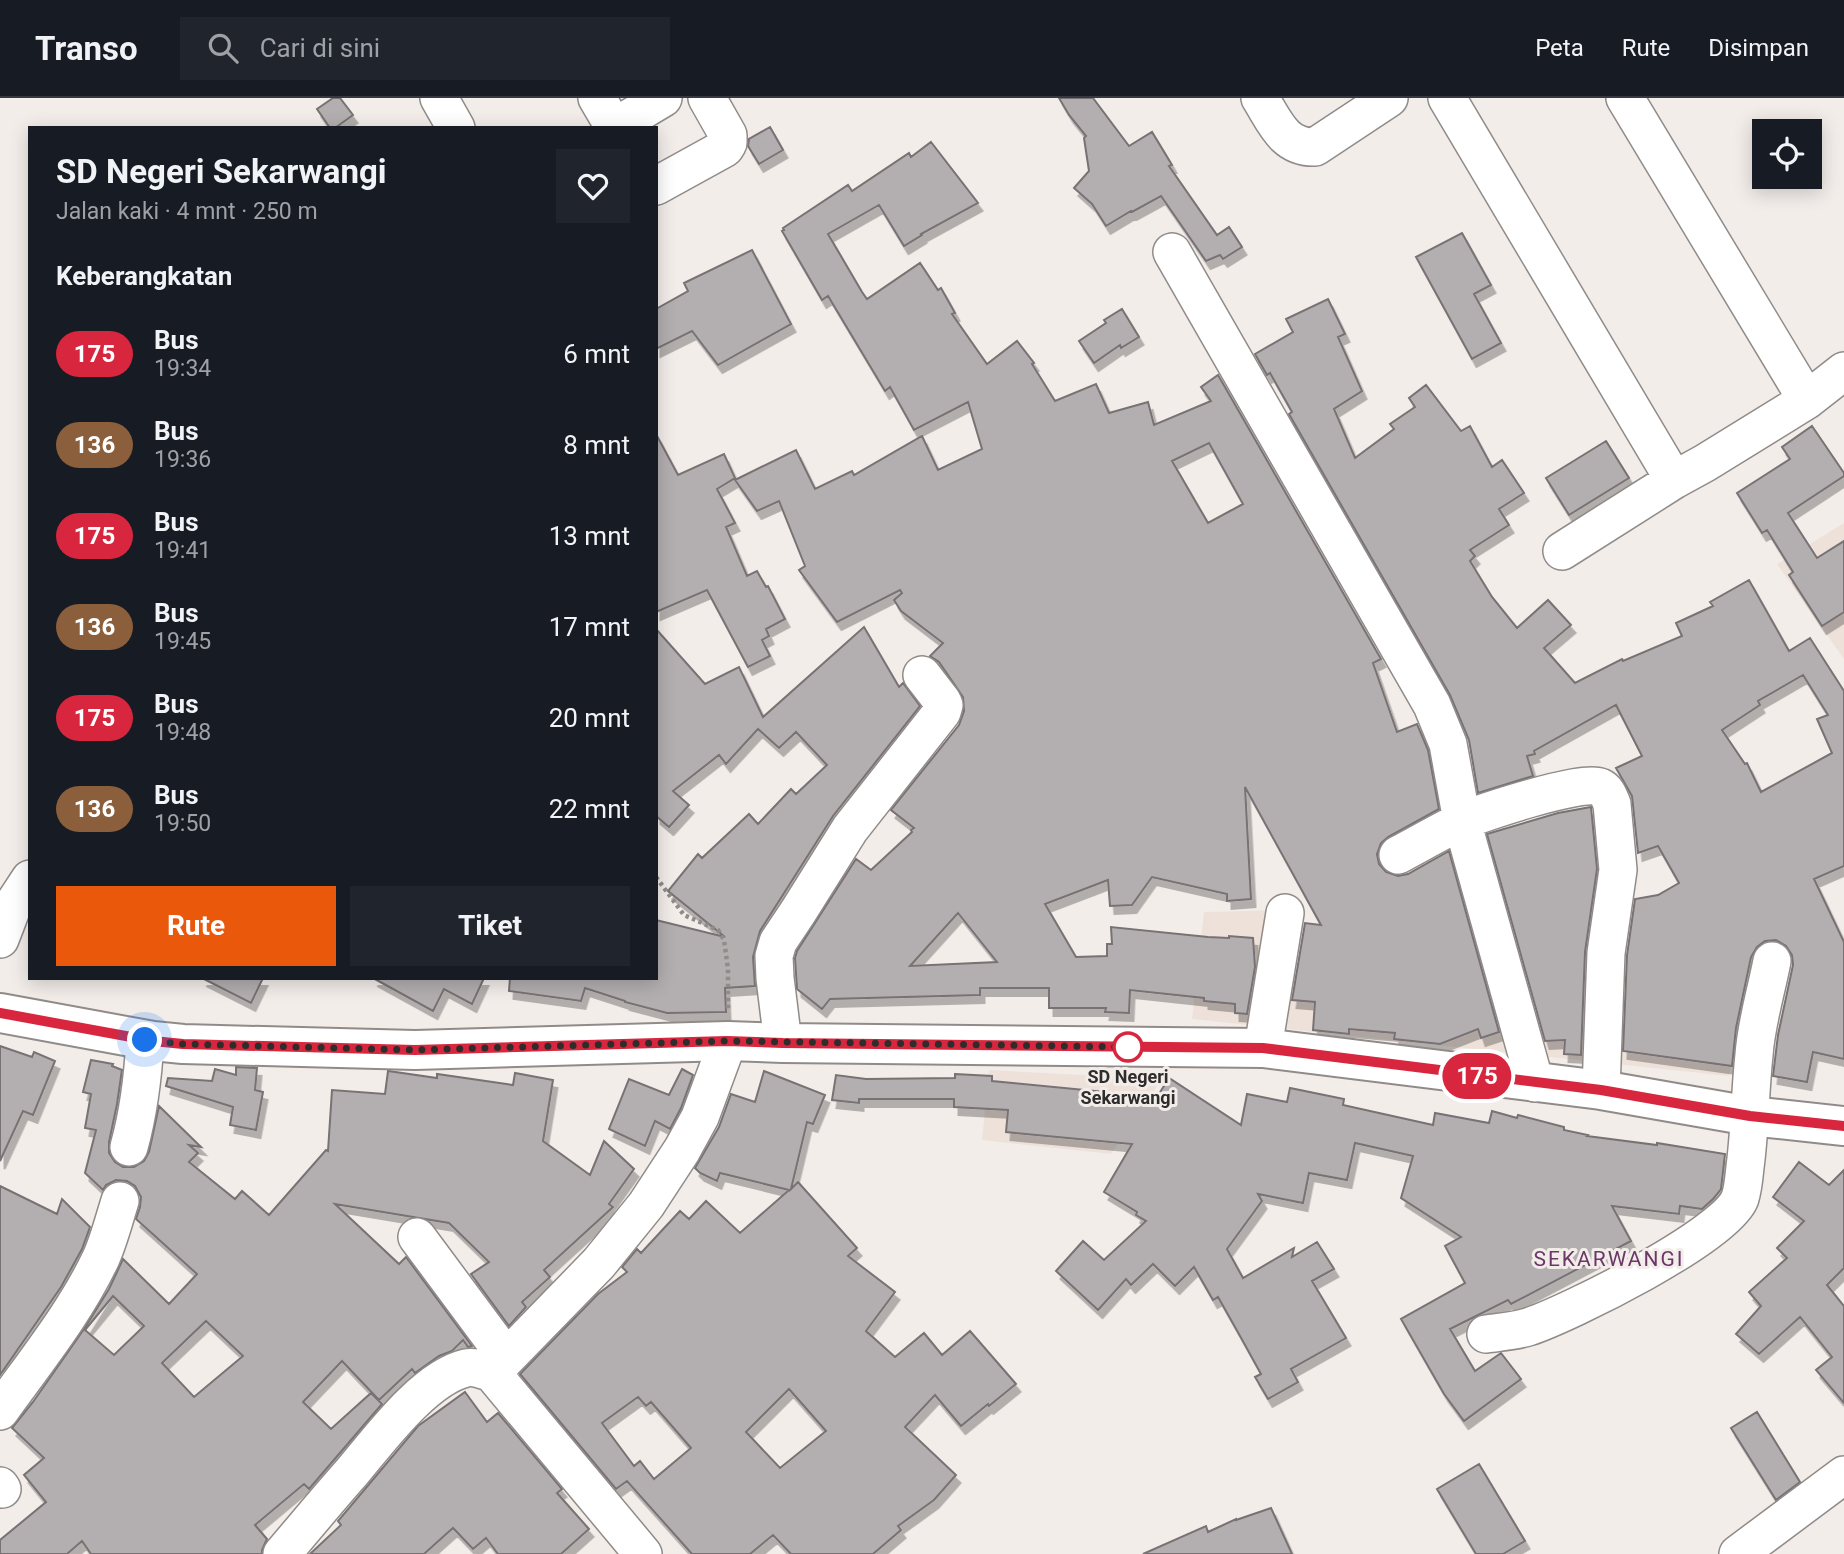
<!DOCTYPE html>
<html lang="id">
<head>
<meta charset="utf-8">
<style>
	body { margin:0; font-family:Roboto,sans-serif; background:#20242c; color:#f1f3f6; height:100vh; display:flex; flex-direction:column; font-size:26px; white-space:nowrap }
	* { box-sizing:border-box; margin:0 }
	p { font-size:23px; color:#9ea1a6 }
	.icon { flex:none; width:38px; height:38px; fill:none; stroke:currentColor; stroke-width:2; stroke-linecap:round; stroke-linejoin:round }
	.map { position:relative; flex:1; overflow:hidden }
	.drawer { position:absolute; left:28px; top:28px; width:630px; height:854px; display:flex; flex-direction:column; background:#171b24; border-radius:0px; box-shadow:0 4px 18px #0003 }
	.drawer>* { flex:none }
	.badge { padding:0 14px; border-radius:23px; font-size:24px; line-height:46px }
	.fabs { position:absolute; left:1752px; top:21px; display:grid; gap:14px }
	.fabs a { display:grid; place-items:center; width:70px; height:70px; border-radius:0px; background:#171b24; box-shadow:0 4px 18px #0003; font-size:35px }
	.you { position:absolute; width:35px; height:35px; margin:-18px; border:5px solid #fff; border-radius:50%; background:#1a73e8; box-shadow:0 0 0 10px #1a73e833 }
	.map>.badge { position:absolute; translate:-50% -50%; box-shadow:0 0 0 4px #fff }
	h2 { padding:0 28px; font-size:26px; line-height:63px }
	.round { display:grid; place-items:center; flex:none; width:74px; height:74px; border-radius:0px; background:#20242c }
	.head { display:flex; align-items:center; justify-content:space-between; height:119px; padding:0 28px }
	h1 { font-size:33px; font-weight:700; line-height:52px }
	.button { display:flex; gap:14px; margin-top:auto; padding:14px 28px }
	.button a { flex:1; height:80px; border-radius:0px; background:#ea580c; color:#fff; font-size:28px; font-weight:700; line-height:80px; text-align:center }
	.button a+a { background:#20242c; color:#f1f3f6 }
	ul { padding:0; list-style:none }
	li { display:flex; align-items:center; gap:21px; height:91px; padding:0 28px }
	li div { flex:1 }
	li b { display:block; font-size:26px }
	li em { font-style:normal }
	li .badge { min-width:77px; font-weight:700; text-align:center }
	header { display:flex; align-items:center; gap:42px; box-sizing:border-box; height:98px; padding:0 35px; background:#171b24; border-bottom:2px solid #363941 }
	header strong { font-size:33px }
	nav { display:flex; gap:38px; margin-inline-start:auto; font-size:24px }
	.search { width:490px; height:63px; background:#20242c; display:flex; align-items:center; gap:18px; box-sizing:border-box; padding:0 24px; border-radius:0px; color:#9ea1a6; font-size:26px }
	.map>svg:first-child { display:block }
</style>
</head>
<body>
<header>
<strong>Transo</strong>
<div class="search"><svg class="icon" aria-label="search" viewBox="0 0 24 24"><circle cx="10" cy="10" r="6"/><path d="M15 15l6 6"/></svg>Cari di sini</div>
<nav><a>Peta</a><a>Rute</a><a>Disimpan</a></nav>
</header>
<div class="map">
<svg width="1844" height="1456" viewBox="0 0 1844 1456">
	<defs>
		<filter id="shadow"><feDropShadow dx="4.5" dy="8" stdDeviation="0" flood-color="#0004"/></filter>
	</defs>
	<rect width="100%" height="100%" fill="#f3edea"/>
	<path fill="#eee1da" d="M1844,425V561L1777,466Z
		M1280,812L1270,871L1356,890L1453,888L1496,873L1513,913L1560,916V934L1631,939L1692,938L1735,947L1729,978L1192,921L1204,814Z
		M989,972L1162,981L1111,1056L982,1042Z"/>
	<path fill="#b3aeb0" stroke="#787274" stroke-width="2" fill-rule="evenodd" filter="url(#shadow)" d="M333,0H340L353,17L335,30H330L317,11Z
		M1059,0H1093L1129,48L1152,34L1172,67L1169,68L1217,137L1229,129L1242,149L1223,161L1220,157L1206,163L1161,98L1132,114L1131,113L1106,128L1092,106L1074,90L1089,73L1084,40L1086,38L1069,17Z
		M770,29L783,52L759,66L748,48L749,41Z
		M931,44L978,105L921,136L922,137L904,148L879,107L828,136L862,194L867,201L920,165L938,192L941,190L955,215L952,216L987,266L1017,243L1034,265L1032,266L1055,303L1096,286L1109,315L1148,304L1154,327L1211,303L1201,289L1218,277L1381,561L1373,565L1397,634L1417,626L1428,652L1439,711L1388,739L1381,745L1377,756L1379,766L1386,774L1398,778L1408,776L1449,753L1499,934L1481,940L1478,931L1440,946L1394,941L1395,935L1349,931V936L1313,932L1315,904L1292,902L1305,825L1321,827L1245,689L1251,801L1227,803V796L1152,779L1132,807L1110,808L1108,782L1045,806L1076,859L1107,858V846H1112L1111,829L1208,839L1229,840V838L1253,840L1255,869L1247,916L1235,915V906L1204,903V900L1130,892L1129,915L1105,914L1106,910H1049V890H980V897L830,901L822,911L797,891L795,860L797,853L856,761L871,772L912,734L911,732L914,730L891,712L959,627L964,613L963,599L939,564L930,558L943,545L901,513L894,502L902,495L900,492L837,524L799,472L805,468L779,403L757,413L735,382L796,352L815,391L852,373L854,377L922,338L938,372L982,351L968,304L914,332L890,289L885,293L828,198L822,202L782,133L784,132L783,130L848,87L852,93L909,55L911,59ZM1209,345L1243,406L1208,425L1172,363ZM958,815L997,864L910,868Z
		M1462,135L1491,187L1474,196L1501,245L1472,261L1416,159Z
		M752,152L791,226L718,267L692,233L656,251V211L688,193L684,185Z
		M1328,201L1345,236L1338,239L1362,293L1334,311L1355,360L1394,331L1390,326L1415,309L1409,300L1426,287L1461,333L1470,328L1492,369L1502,362L1524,395L1499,411L1509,427L1470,452L1475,458L1470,463L1492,499L1517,530L1548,502L1571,527L1544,550L1575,585L1622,561L1623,563L1682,538L1676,525L1713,508L1710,504L1749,482L1789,553L1810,540L1844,593V768L1814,781L1844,844V961L1813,954L1807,984L1773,978L1778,937L1793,867L1792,857L1786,848L1776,842L1765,843L1757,849L1751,859L1736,930L1732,968L1623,953L1627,857L1635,801L1658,797L1679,785L1658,748L1638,755L1632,698L1616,670L1642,658L1616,607L1534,653L1535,656L1527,658L1533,678L1478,695L1469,642L1450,597L1289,316L1292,314L1270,275L1267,277L1255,256L1293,234L1286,221ZM1803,577L1828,617L1817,621L1832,655L1761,694L1747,665L1745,666L1722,632L1760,607L1758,603Z
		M1122,211L1139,239L1121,250L1120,247L1094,265L1079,243L1106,225L1104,222Z
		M1812,328L1844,375V378L1788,415L1817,460L1844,443V514L1822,528L1789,477L1793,474L1767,432L1762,435L1737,395L1790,361L1782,349Z
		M656,336L678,377L724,356L735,380L717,391L735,425L726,429L747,478L757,473L766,489L768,488L785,521L766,531L769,538L762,542L770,558L748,569L707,492L656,514Z
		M1606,343L1629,380L1569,417L1546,380Z
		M864,529L899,589L903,585L920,608L833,718L760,833L753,859L755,888L725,890L726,914L667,915L625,904V903L585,890L581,903L509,893L510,880H656V822L725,839L668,793L698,756L702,760L749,716L758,726L791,691L796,696L827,667L796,634L779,650L758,631L726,666L719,657L673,693L689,707L669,729L656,718V531L705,586L739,569L763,619Z
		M1591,709L1597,771L1585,854L1581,957L1564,956L1565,942L1545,943L1487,736L1558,715Z
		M202,880H263L251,905Z
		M373,880H484L472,906L444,891L433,913Z
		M0,948L32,959L34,954L55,963L33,1017L23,1013L0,1063Z
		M91,962L113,966L112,968L122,972L117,1006L109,1044V1055L115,1064L123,1069H134L144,1063L149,1054L159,1008L201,1049L189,1047L198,1055L189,1064L235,1101L242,1093L269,1117L326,1052L328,1053L332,992L385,996L388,973L437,980V976L513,987L515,975L553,982L543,1043L590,1077L604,1043L634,1071L609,1106L613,1109L544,1172L550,1179L522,1204L526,1209L509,1228L471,1176L489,1164L449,1125L335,1106L399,1166L406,1159L472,1248L468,1249L463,1242L452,1253L439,1258L415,1275L412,1271L379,1302L342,1263L303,1304L331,1331L371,1295L382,1306L309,1391L304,1386L255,1427L267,1441L262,1452V1456H91L82,1443L67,1456H0V1442L46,1404L24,1377L44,1360L12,1330L33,1304L84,1231L109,1191L123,1161L169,1206L197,1176L136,1121L140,1109L141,1099L135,1088L127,1083L116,1082L106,1087L103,1092L85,1075L96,1032L85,1030L91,996L83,994ZM113,1198L144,1228L114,1257L85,1232ZM206,1223L243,1258L194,1299L162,1265Z
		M236,969L257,970L255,992L263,994L256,1032L230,1027L233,1009L166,988L168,980L212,983L215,971L236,977Z
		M682,971L693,977L681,1010L670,1031L655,1023L645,1048L609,1031L629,981L669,997Z
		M764,973L825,997L813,1026L807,1024L791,1091L798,1084L857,1150L848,1158L895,1194L866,1233L895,1259L924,1235L942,1257L970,1233L1016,1286L989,1308L988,1306L961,1328L935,1297L905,1329L956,1377L934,1402L898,1428L901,1432L873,1456H791L773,1437L750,1456H692L627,1383L616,1391L520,1276L598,1196L627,1174L622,1169L637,1151L641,1155L680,1113L689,1121L706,1103L740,1135L789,1092L720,1075L717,1083L700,1075L695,1070L719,1029L731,996L755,1004ZM789,1291L826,1333L780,1370L746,1334ZM638,1299L646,1308L651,1304L691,1350L654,1381L640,1363L634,1368L602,1325Z
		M955,976L992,978V983L1157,999L1169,980L1241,1027L1247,996L1287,1004L1290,990L1344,1001L1343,1007L1433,1027L1435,1015L1489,1025L1492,1013L1517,1020L1518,1017L1564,1029V1032L1588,1037L1587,1038L1657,1047V1045L1725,1056L1722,1082L1721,1091L1713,1101L1702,1111L1680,1108L1679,1116L1612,1108L1631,1143L1511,1206L1508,1202L1450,1231L1475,1273L1501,1255L1521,1281L1464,1323L1444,1296L1401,1221L1465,1185L1445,1148L1461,1139L1401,1100L1413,1058L1355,1045L1347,1082L1309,1075L1303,1105L1258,1096L1262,1103L1227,1151L1243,1180L1294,1150L1292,1159L1317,1144L1334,1171L1312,1183L1346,1240L1291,1271L1298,1284L1268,1301L1255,1279L1261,1276L1240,1238L1218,1199L1213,1202L1194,1169L1175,1188L1153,1166L1131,1187L1126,1181L1098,1212L1056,1173L1083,1143L1104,1162L1146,1123L1136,1117L1137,1114L1104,1094L1132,1046L1006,1034L1008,1012L954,1009V1001H859V1005L832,1002L836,977L866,981L955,980Z
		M1799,1064L1829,1087L1844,1072V1170L1827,1187L1844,1208V1305L1816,1272L1832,1259L1800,1219L1759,1256L1736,1236L1761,1208L1749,1194L1787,1160L1777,1150L1804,1123L1773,1099Z
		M0,1088L57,1116L62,1101L90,1129L82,1151L61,1189L0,1277Z
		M465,1294L487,1324L498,1315L562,1391L557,1395L589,1431L561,1456H498L486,1440L473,1451L453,1430L424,1456H310L341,1427L338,1423L418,1328Z
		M1757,1314L1800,1384L1776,1402L1731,1330Z
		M1479,1366L1525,1443L1503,1456H1476L1437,1391Z
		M1271,1410L1292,1456H1143L1206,1428L1208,1434L1236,1421V1422Z"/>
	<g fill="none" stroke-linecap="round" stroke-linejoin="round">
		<g stroke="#908b88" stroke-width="40">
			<path id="minor" d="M439,0L456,30
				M597,0L614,29
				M1260,0C1275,24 1284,50 1315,49L1389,0
				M1447,0L1674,382L1705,365L1807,302L1844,273
				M1625,0L1807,302
				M613,30L663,0
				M656,88L725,50L728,45V37L707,0
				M1172,154L1432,607L1448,646L1462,723L1535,985
				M1562,453L1674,382
				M1398,757C1419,746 1439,734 1460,724C1480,715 1583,681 1600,689C1607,692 1609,699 1612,706L1618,772L1606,855L1601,992
				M0,841L13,807L30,781
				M783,945L775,880L774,858L778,844L798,814L850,731L942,614L944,607L942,603L922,577
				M1263,950L1285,815
				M129,1049C139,1013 143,979 145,942
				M417,1139L506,1259
				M1486,1236C1500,1234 1515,1233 1528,1229C1568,1216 1727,1137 1740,1100C1743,1091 1744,1079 1745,1069C1750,1032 1750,994 1754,957C1756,926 1766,894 1772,863
				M0,1313C35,1264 75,1215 101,1160C109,1142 114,1122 120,1103
				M0,1388L2,1391
				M282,1456C305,1429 328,1401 352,1374C379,1342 424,1280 466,1270C474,1268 483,1272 492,1275
				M643,1456L492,1275L599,1165L646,1107L682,1052L700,1019L728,943
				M1738,1456L1844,1377"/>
		</g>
		<g stroke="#908b88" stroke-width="42">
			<path id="major" d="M0,915L153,943L183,946L415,952L728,943L783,945L1263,950L1601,992L1750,1018L1844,1028"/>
		</g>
		<path stroke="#908c8a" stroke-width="4.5" stroke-dasharray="3.5 3.5" stroke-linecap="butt" d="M656,779L684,817L718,832L724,842L728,871V911"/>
		<use href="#minor" stroke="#fff" stroke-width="37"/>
		<use href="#major" stroke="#fff" stroke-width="38"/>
	</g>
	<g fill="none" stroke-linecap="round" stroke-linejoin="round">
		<g stroke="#fff" stroke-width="16">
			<path id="line" d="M0,915L153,943L183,946L415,952L727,943L783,945L1263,950L1601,992L1750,1018L1844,1028"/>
		</g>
		<use href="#line" stroke="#d7263d" stroke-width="10"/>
		<path stroke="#2f2d2c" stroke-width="7" stroke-dasharray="0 12.6" d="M145,942L183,946L415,952L727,943L1128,949"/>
	</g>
	<circle fill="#fff" stroke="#d7263d" stroke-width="3.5" cx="1128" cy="949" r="14"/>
	<g text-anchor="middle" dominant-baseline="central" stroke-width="6" stroke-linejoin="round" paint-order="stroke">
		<g font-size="18" font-weight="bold" fill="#2f2d2c" stroke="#f3edea">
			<text x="1128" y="978">SD Negeri<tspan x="1128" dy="21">Sekarwangi</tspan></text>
		</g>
		<g font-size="21" letter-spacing="2" fill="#6b3768" stroke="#f3edea">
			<text x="1609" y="1161">SEKARWANGI</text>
		</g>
	</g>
</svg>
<div class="fabs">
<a><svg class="icon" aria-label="locate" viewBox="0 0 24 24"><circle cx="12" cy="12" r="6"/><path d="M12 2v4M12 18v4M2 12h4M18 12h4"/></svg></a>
</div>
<div class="you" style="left:145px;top:942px"></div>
<b class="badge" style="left:1477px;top:978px;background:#d7263d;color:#fff">175</b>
<section class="drawer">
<div class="head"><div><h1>SD Negeri Sekarwangi</h1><p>Jalan kaki · 4 mnt · 250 m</p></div><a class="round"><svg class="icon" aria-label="heart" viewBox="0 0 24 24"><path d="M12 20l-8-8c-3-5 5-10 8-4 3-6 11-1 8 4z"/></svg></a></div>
<h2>Keberangkatan</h2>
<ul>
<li><span class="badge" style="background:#d7263d;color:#fff">175</span><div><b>Bus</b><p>19:34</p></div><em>6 mnt</em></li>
<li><span class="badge" style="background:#8b5e3c;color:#fff">136</span><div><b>Bus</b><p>19:36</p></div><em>8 mnt</em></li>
<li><span class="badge" style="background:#d7263d;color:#fff">175</span><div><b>Bus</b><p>19:41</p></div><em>13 mnt</em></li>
<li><span class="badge" style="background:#8b5e3c;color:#fff">136</span><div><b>Bus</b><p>19:45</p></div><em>17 mnt</em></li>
<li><span class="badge" style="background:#d7263d;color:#fff">175</span><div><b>Bus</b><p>19:48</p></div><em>20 mnt</em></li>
<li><span class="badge" style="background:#8b5e3c;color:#fff">136</span><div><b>Bus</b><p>19:50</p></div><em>22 mnt</em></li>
</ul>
<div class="button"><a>Rute</a><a>Tiket</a></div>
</section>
</div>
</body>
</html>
